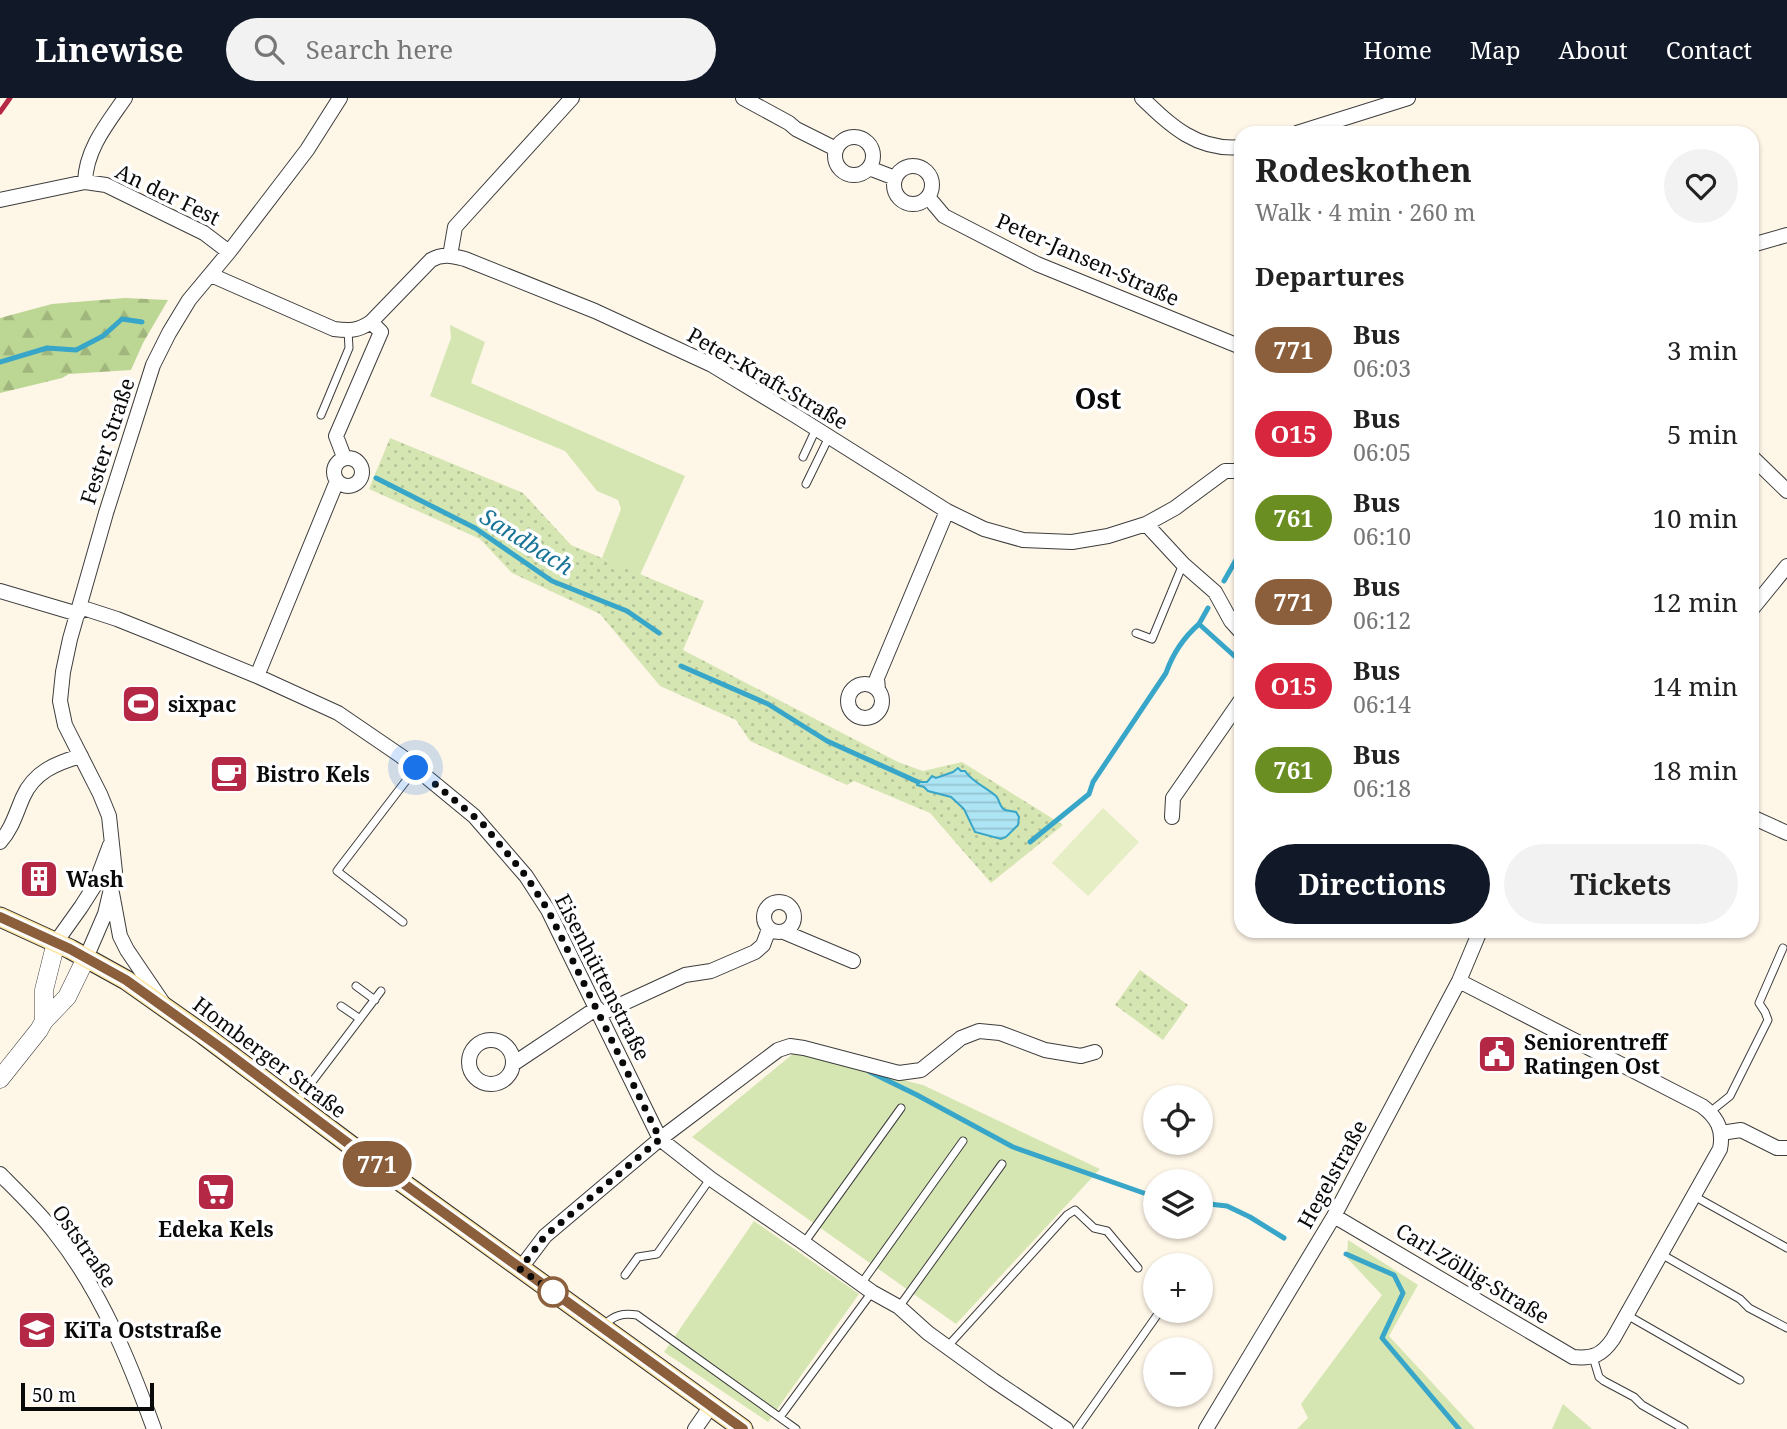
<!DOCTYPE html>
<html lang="en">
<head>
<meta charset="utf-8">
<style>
	body { margin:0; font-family:"Noto Serif",serif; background:#f2f2f2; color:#222; height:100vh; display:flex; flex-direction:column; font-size:26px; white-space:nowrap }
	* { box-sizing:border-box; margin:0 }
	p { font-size:23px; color:#767676 }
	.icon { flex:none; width:38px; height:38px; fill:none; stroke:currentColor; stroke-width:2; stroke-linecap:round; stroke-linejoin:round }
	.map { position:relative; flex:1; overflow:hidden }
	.panel { position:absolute; left:1234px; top:28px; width:525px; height:812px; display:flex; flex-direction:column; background:#fff; border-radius:21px; box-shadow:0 2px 5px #0004 }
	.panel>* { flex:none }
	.badge { padding:0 14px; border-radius:23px; font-size:24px; line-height:46px }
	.controls { position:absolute; left:1143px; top:987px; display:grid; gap:14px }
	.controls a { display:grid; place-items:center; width:70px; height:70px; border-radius:50%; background:#fff; box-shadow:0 2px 5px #0004; font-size:35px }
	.scale { position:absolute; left:21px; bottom:18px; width:133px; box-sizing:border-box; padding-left:7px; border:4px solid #0a0a0a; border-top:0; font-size:19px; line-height:24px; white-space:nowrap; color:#0a0a0a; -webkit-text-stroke:5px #fff; paint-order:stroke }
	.you { position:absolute; width:35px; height:35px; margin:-18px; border:5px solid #fff; border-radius:50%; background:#1a73e8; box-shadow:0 0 0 10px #1a73e833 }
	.map>.badge { position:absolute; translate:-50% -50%; box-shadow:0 0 0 4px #fff }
	h2 { padding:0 21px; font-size:26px; line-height:63px }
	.round { display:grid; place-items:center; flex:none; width:74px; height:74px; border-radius:37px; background:#f2f2f2 }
	.overview { display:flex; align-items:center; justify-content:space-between; height:119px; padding:0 21px }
	h1 { font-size:33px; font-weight:700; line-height:52px }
	.action { display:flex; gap:14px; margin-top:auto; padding:14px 21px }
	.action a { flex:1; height:80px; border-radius:42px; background:#111827; color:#fff; font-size:28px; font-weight:700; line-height:80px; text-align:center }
	.action a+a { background:#f2f2f2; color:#222 }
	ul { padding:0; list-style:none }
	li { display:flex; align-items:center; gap:21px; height:84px; padding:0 21px }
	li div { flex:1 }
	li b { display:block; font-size:26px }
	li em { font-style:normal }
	li .badge { min-width:77px; font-weight:700; text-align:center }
	header { display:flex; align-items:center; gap:42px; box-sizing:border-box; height:98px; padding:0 35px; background:#111827; color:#fff }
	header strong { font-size:33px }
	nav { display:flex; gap:38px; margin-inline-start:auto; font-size:24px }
	.search { width:490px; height:63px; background:#f2f2f2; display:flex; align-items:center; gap:18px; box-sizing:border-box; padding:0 24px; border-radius:38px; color:#767676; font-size:26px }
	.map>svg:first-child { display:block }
</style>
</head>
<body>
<header>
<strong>Linewise</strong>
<div class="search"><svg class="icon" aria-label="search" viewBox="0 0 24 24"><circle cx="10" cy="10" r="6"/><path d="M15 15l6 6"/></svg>Search here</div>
<nav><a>Home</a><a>Map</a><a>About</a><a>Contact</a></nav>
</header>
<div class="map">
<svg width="1787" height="1331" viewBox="0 0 1787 1331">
	<defs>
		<pattern id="forest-firs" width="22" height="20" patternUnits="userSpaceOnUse" patternTransform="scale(1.75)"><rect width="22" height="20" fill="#bcd693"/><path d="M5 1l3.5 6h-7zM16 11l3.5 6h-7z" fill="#a0b67d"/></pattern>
		<pattern id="park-dots" width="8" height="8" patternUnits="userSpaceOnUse" patternTransform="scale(1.75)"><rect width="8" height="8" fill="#d6e6b3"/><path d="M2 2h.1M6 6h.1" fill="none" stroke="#b6c499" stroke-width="1.8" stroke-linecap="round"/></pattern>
		<pattern id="water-rules" width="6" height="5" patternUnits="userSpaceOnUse" patternTransform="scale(1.75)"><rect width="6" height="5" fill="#aee5f4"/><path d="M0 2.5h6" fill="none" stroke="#94c3d0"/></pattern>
	</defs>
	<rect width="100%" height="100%" fill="#fef6e7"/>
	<path fill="#d6e6b3" d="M450,227L485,244L471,285L685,378L640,477L602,460L621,411L618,402L597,393L565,353L430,298L451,240Z
		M794,955L923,987L1100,1071L956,1226L692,1039Z
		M754,1123L859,1196L768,1324L664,1254Z
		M1348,1142L1418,1187L1389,1238L1475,1331H1297L1308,1320L1301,1306L1382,1197L1347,1160Z
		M1563,1306L1592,1331H1552Z"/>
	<path fill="url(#forest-firs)" d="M125,200L168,202L143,245L131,272L69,276L62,280L0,295V220L52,206Z"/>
	<path fill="url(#park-dots)" d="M390,340L523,395L571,447L704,503L683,552L898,664L923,673L962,664L1063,727L991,785L930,715L854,683L847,687L750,643L736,622L660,588L600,516L512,475L480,441L369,391Z
		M1140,872L1188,907L1163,942L1115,907Z"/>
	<path fill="#e6eec5" d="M1103,710L1139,744L1088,798L1052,765Z"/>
	<path fill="url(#water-rules)" stroke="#38a6c8" stroke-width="2" d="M958,670L961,673H965C972,684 986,689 996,698C1000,702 999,709 1005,712C1005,712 1016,714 1016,714L1019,719L1018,727L1006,739L1001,741L975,734L964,711L951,699L928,693L924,689L917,687L918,684H927L932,678L936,680L953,674Z"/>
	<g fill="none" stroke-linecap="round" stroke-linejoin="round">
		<path stroke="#38a6c8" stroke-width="5" d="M0,264L47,250L76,252L103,238L122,221L142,224
			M376,380L475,430L552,483L627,513L659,535
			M1224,483L1241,453
			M1199,526L1208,510
			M681,568L768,606L827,643L918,684
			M1030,744L1089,696L1093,684L1166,575C1173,555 1183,540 1199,526L1241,564
			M870,974L917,997L1013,1049L1155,1099
			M1200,1105L1227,1108L1250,1119L1284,1140
			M1346,1156L1394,1177L1403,1195L1382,1240L1459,1331"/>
		<g stroke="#3d3d3d" stroke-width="9">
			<path id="service" d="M321,317L349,250L348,233
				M803,359L816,331
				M806,386L829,339
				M1136,535L1152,541L1183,466
				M403,824L337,773L415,671
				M356,888L375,902
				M341,908L360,921
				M296,1005L381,893
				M1710,1014L1730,998L1768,922L1765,914L1759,905L1783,850
				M1694,1098L1787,1150
				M804,1145L901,1010
				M1661,1156L1740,1201L1749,1210L1787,1230
				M625,1177L638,1159L657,1156L710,1081
				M861,1186L963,1043
				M899,1209L1002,1066
				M1627,1217L1740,1282
				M604,1228C613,1217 623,1215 637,1217L796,1331
				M947,1249L1067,1117L1075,1112L1094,1130L1107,1133L1138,1170
				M1593,1259L1599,1279L1604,1283L1634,1299L1642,1307L1684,1331
				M780,1319L872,1194
				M1077,1331L1160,1213"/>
		</g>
		<g stroke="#3d3d3d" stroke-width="16">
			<path id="minor" d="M743,0L789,25L796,31L836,51
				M1142,0C1171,28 1197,53 1241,49
				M1297,35L1408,0
				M835 58a19 19 0 1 1 38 0a19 19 0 1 1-38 0Z
				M894 87a19 19 0 1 1 38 0a19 19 0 1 1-38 0Z
				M869,70L895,80
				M85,84C86,51 107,26 125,0
				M928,99L944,118L1037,166L1241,249
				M0,102L85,84L106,87L204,135L229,154
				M1752,147L1787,137
				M450,158L455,129L572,0
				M211,177L334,231C349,233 358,233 371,224L431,162C443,155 453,158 465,161L595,213L712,267L796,318L947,413L984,431L1023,442L1072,444L1108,438L1146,426L1175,410L1225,373H1236
				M344,359L336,338L381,234L371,224
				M1752,359L1787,393
				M334 374a14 14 0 1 1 28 0a14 14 0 1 1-28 0Z
				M1146,426L1183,466L1215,494L1231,523L1241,534
				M0,493L78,516
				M80,509L117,521L172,543L257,578L338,615L401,658L474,718L526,778L548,812L660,1041L711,1081L804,1145L872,1194L899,1209L928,1235L993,1282L1066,1331
				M1752,511L1787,468
				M257,578L337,383
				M848 603a17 17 0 1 1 34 0a17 17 0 1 1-34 0Z
				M878,592L877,580L947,413
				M1172,719L1173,700L1241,602
				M1752,719L1787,735
				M0,744C12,731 16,715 23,699C34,674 56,665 81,658
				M112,795L120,838L127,852L163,905
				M764 819a15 15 0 1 1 30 0a15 15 0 1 1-30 0Z
				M784,834L853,863
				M56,844L81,809L95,787L110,747
				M86,860L105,816L115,774L109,718L100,696L65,627L60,603L63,574L70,541L106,415L153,267L169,235L189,202L229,154L307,52L340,0
				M600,916L685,877L711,873L755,854L763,847L769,831
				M469 964a22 22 0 1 1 44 0a22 22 0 1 1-44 0Z
				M513,966L597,910
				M1721,1035L1741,1032L1777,1050H1787
				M0,1076C19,1095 39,1114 55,1135C101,1193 129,1262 154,1331
				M1334,1118L1573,1259C1593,1261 1602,1257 1613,1241L1720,1051C1724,1032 1717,1019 1702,1008L1459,883
				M520,1171L545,1138L660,1041L778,952L790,948L804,950L899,975L921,972L961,940L979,933L1000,935L1045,952L1081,958L1095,954
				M695,1331L711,1308
				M1206,1331L1334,1118L1459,883L1480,833"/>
		</g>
		<g stroke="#3d3d3d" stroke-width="19">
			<path id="tertiary" d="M44,923V892L56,844
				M0,981L39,932L44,923L67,899L86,860"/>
		</g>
		<g stroke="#2c2c2c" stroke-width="21">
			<path id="secondary" d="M0,819L70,851L126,882L204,937L353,1049L743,1331"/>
		</g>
		<use href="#service" stroke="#fff" stroke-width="7"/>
		<use href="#minor" stroke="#fff" stroke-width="14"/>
		<use href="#tertiary" stroke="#fff" stroke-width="18"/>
		<use href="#secondary" stroke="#fde5a4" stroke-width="19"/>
		<path stroke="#b42845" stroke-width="5" d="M0,14L10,0"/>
	</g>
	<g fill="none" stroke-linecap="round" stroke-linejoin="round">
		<g stroke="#fff" stroke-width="16">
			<path id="line" d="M0,819L70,851L126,882L221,950L353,1049L743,1331"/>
		</g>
		<use href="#line" stroke="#8b5e3c" stroke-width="10"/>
		<path stroke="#0a0a0a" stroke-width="7" stroke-dasharray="0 12.6" d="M416,670L482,725L526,778L548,812L660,1041L545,1138L520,1171L555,1195L553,1194"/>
	</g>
	<defs>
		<g id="stadium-square" transform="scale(2.0125)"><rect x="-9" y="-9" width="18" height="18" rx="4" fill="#b42845" stroke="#fff"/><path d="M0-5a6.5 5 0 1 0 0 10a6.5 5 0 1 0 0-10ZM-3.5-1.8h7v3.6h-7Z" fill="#fff"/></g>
		<g id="cafe-square" transform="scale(2.0125)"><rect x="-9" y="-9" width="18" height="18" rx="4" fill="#b42845" stroke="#fff"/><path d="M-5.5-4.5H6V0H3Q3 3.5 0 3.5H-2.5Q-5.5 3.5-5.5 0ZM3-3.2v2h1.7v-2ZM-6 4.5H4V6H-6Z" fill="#fff"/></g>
		<g id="building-square" transform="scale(2.0125)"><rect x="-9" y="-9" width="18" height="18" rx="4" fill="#b42845" stroke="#fff"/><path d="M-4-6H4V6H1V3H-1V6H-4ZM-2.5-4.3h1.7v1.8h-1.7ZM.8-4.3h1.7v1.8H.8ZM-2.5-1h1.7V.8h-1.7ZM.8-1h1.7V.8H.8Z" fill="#fff"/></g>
		<g id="civic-square" transform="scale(2.0125)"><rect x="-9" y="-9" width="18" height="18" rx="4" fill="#b42845" stroke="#fff"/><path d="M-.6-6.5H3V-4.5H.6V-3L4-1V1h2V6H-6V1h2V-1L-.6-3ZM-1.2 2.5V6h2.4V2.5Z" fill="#fff"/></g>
		<g id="supermarket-square" transform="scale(2.0125)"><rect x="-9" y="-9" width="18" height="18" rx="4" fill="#b42845" stroke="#fff"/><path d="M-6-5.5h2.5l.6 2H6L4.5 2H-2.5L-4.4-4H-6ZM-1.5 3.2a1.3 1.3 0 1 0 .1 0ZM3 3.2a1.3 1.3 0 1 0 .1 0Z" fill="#fff"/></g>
		<g id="school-square" transform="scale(2.0125)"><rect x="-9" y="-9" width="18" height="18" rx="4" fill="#b42845" stroke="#fff"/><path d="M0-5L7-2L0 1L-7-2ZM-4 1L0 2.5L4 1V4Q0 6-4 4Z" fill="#fff"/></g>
	</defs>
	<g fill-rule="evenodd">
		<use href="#stadium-square" x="141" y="606"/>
		<use href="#cafe-square" x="229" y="676"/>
		<use href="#building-square" x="39" y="781"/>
		<use href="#civic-square" x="1497" y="956"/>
		<use href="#supermarket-square" x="216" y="1094"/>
		<use href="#school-square" x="37" y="1232"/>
	</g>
	<circle fill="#fff" stroke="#8b5e3c" stroke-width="3.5" cx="553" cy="1194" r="14"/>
	<g text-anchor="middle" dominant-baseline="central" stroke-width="7" stroke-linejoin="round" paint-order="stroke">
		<g font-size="21" fill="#0a0a0a" stroke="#fff">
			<text transform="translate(168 96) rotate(26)">An der Fest</text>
			<text transform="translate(1088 161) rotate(24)">Peter-Jansen-Straße</text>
			<text transform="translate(768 280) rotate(30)">Peter-Kraft-Straße</text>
			<text transform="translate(107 343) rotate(-72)">Fester Straße</text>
			<text transform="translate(603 879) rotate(63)">Eisenhüttenstraße</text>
			<text transform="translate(270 959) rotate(37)">Homberger Straße</text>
			<text transform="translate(1332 1076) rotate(-61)">Hegelstraße</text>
			<text transform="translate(85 1148) rotate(55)">Oststraße</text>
			<text transform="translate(1473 1175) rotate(31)">Carl-Zöllig-Straße</text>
		</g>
		<g font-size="21" font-weight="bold" fill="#0a0a0a" stroke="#fff" text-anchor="start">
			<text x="168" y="606">sixpac</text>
			<text x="256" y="676">Bistro Kels</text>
			<text x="66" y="781">Wash</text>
			<text x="1524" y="944">Seniorentreff<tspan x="1524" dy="24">Ratingen Ost</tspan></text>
			<text x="216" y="1131" text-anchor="middle">Edeka Kels</text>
			<text x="64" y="1232">KiTa Oststraße</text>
		</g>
		<g font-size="23" font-style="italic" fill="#197396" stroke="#fff">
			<text transform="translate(527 443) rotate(32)">Sandbach</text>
		</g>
		<g font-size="28" font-weight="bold" fill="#0a0a0a" stroke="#fff">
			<text x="1098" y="300">Ost</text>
		</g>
	</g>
</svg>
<div class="controls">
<a><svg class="icon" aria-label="locate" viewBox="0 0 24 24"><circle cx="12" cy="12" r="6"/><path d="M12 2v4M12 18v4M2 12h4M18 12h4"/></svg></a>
<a><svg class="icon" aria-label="layers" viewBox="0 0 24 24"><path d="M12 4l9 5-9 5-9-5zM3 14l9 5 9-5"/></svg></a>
<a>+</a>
<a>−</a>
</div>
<div class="scale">50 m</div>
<div class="you" style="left:416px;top:670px"></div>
<b class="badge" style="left:377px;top:1066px;background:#8b5e3c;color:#fff">771</b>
<section class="panel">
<div class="overview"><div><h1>Rodeskothen</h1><p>Walk · 4 min · 260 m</p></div><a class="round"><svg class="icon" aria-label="heart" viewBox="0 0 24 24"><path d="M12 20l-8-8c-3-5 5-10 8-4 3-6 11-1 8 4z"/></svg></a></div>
<h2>Departures</h2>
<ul>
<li><span class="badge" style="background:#8b5e3c;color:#fff">771</span><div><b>Bus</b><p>06:03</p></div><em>3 min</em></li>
<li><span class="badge" style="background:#d7263d;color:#fff">O15</span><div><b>Bus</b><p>06:05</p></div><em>5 min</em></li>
<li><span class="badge" style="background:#6b8e23;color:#fff">761</span><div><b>Bus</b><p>06:10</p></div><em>10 min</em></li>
<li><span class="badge" style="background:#8b5e3c;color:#fff">771</span><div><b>Bus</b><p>06:12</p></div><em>12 min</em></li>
<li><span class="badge" style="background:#d7263d;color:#fff">O15</span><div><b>Bus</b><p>06:14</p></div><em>14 min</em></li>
<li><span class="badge" style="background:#6b8e23;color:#fff">761</span><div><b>Bus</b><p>06:18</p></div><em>18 min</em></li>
</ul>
<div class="action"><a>Directions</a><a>Tickets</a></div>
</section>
</div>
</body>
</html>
